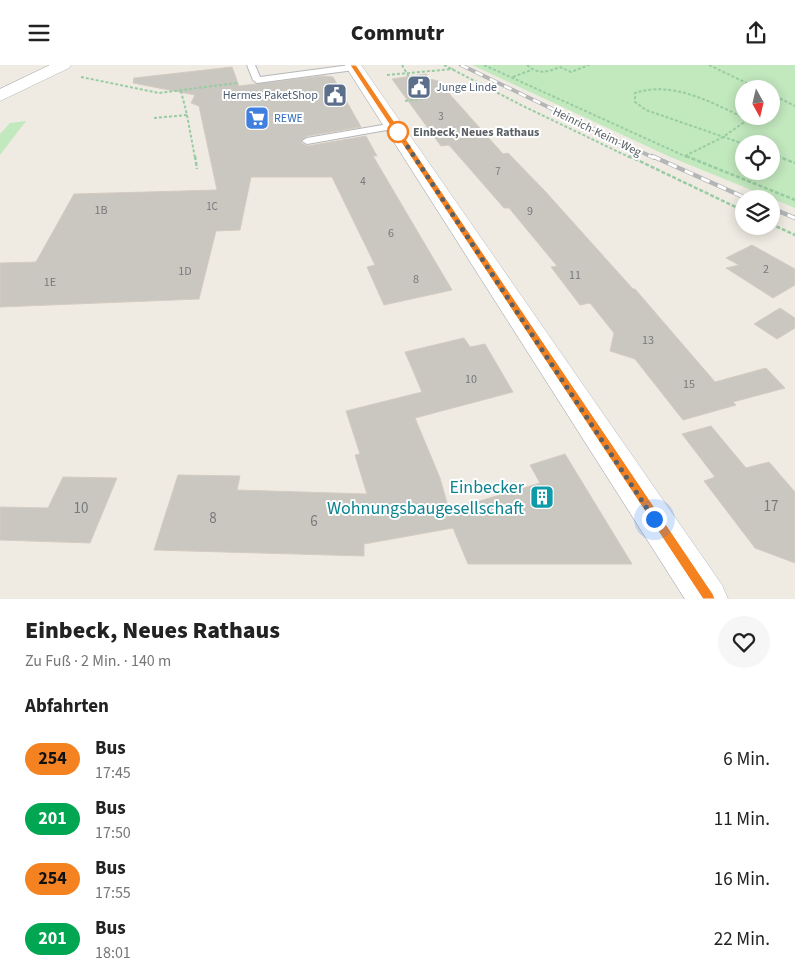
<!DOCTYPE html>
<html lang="de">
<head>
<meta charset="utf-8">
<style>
	body { margin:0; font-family:"Source Sans 3",sans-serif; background:#f6f6f6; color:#222; height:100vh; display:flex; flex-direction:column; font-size:19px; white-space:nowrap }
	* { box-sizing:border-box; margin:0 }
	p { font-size:16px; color:#767676 }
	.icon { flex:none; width:28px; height:28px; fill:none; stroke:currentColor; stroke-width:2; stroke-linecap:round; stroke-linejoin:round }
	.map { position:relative; height:534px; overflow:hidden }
	.drawer { display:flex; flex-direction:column; background:#fff; flex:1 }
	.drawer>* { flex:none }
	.badge { padding:0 10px; border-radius:16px; font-size:18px; line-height:32px }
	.needle { width:32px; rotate:172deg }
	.controls { position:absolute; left:735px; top:15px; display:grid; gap:10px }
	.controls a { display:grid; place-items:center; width:45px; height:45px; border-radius:50%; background:#fff; box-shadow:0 2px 12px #0003; font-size:25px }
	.you { position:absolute; width:25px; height:25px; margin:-12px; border:4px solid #fff; border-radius:50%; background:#1a73e8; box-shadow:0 0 0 8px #1a73e833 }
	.map>.badge { position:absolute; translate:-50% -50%; box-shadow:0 0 0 2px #fff }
	h2 { padding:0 25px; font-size:19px; line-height:45px }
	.round { display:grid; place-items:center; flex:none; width:52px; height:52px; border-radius:26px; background:#f6f6f6 }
	.overview { display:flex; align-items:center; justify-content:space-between; height:85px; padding:0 25px }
	h1 { font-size:24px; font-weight:800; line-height:38px }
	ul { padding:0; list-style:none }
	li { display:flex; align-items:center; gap:15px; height:60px; padding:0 25px }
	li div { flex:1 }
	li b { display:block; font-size:19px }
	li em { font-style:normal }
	li .badge { min-width:55px; font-weight:700; text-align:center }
	header { display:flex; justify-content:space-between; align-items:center; height:65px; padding:0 25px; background:#fff; font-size:22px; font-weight:800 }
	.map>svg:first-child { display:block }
</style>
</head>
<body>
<header><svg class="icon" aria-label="menu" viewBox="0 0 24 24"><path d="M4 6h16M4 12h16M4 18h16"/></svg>Commutr<svg class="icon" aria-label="share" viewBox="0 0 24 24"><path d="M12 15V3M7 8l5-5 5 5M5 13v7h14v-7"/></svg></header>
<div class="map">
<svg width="795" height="534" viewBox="0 0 795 534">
	<rect width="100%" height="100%" fill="#efebe3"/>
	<path fill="#c2e8be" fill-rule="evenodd" d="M472,0H795V143L668,91ZM744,24H771V51H744ZM744,79H771V106H744Z
		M26,56L0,90V69L10,58Z"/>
	<path fill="#cac6c0" stroke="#d4ccc1" d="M232,2L239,21L323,11L333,12L361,62L307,71L300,77L307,81L366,71L377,91H373L452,225L384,240L367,202L375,200L332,112H251L240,165L216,166L199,234L0,242V198L36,197L74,129L217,125L199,41L191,38L195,30L133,18L134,13Z
		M426,9L430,14L438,16L503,89L508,88L544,125L633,224H635L715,317L766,303L785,323L733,337L736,340L683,355L635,294L610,286L614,268L590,238L580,240L551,202L557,201L509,143H504L449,80L441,81L392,14Z
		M752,180L795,204V220L773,233L726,203L739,200L726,193Z
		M780,243L795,253V263L777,274L754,259Z
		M464,273L470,282L485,279L513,327L415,353L440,413L449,445L540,418L530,400L565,389L632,499H468L453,463L364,479V491L154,485L178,410L240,411L237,425L367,429L355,390L360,389L346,346L422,327L405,287Z
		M711,361L746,403L769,397L795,427V498L755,483L704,416L715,412L682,369Z
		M63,412L117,413L90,478L0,475V442L48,443Z"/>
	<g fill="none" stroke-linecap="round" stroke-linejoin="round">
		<g stroke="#b4b7bb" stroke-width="2">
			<path id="lane" d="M247,0H255L260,12L350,0L358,2L354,5L257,18L253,15Z
				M394,58L398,59V63L307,79L302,76L307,73Z"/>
		</g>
		<g stroke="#b4b7bb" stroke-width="1">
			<path id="street" d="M50,0H71L69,3L0,36V24Z"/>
		</g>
		<g stroke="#b5b9be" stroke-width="1">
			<path id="secondary" d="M345,0H361L722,520L728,534H685Z"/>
		</g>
		<path stroke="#98cca2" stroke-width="2" stroke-dasharray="3 2" stroke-linecap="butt" d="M402,0L409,12
			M444,0L523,41L631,93
			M484,0L689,93
			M527,0C538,10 548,7 560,2L571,7L589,0
			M709,0L759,24
			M387,10L453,4
			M81,12L159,28L237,18
			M513,12L531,5
			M771,29L795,41
			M405,36L424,33
			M187,50L195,93
			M154,53L187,50L181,26
			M744,79L646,45L635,37V28C674,15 714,39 749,55
			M771,89L780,93
			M685,91L723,72L753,51"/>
		<path stroke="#98cca2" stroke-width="2.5" stroke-dasharray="4 2" stroke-linecap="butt" d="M195,91L197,104
			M629,91L744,146
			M686,91L795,135
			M777,91L795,98
			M771,159L795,170"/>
		<use href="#lane" fill="#fff" fill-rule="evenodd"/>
		<use href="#street" fill="#fff" fill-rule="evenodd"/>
		<use href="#secondary" fill="#fff" fill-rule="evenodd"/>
		<g stroke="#b4b5b6" stroke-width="4">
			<path id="rail-far1" d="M461,0L654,93"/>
		</g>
		<g stroke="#b4b5b6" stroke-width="4.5">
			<path id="rail" d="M652,91L748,134
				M771,143L795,153"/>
		</g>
		<use href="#rail-far1" stroke="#fff" stroke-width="2.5" stroke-dasharray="8" stroke-linecap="butt"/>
		<use href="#rail" stroke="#fff" stroke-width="3" stroke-dasharray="9" stroke-linecap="butt"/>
	</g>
	<path fill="#f58220" stroke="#fff" d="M350,0H356L713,529L715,534H703Z"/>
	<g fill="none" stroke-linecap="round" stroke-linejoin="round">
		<path stroke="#5b6065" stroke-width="5" stroke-dasharray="0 9" d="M398,67L654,454"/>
	</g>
	<defs>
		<g id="civic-square" transform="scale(1.25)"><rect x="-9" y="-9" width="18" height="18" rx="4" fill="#5c6f8a" stroke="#fff"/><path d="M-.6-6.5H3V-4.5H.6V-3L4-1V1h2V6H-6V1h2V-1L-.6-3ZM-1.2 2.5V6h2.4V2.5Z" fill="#fff"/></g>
		<g id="supermarket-square" transform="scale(1.25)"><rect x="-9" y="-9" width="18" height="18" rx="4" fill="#3f7fe0" stroke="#fff"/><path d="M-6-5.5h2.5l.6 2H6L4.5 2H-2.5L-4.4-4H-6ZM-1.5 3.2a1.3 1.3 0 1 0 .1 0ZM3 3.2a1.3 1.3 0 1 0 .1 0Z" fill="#fff"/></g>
		<g id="building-square" transform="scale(1.25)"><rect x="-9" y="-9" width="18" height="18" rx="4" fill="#0f9aa8" stroke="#fff"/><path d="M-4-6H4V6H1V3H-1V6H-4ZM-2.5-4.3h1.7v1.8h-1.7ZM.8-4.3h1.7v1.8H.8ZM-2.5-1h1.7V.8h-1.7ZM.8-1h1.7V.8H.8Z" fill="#fff"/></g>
	</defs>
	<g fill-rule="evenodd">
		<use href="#civic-square" x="419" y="22"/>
		<use href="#civic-square" x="335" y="30"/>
		<use href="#supermarket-square" x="257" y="53"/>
		<use href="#building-square" x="542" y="432"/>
	</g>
	<circle fill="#fff" stroke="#f58220" stroke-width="2.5" cx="398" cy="67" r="10"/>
	<g text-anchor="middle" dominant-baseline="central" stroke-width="4" stroke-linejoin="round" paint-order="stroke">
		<g font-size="11" fill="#777a7c">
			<text x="441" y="51">3</text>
			<text x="498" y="106">7</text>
			<text x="363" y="116">4</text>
			<text x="212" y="141">1C</text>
		</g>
		<g font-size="12" fill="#4e5e75" stroke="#fff" text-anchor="start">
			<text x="436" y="22">Junge Linde</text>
			<text x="318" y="30" text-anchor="end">Hermes PaketShop</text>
		</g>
		<g font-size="12" fill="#366cbe" stroke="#fff" text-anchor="start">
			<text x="274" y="53">REWE</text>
		</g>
		<g font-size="12" font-weight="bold" fill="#5b6065" stroke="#fff" text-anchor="start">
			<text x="413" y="67">Einbeck, Neues Rathaus</text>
		</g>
		<g font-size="12" fill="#5b6065" stroke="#fff">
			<text transform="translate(597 67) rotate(26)">Heinrich-Keim-Weg</text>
		</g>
		<g font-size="12" fill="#777a7c">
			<text x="101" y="145">1B</text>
			<text x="530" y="146">9</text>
			<text x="391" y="168">6</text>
			<text x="766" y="204">2</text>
			<text x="185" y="206">1D</text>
			<text x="575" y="210">11</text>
			<text x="416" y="214">8</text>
			<text x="50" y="217">1E</text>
			<text x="648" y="275">13</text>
			<text x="471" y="314">10</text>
			<text x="689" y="319">15</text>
		</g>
		<g font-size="15" fill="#777a7c">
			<text x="771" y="441">17</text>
			<text x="81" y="443">10</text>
			<text x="213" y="453">8</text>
			<text x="314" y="456">6</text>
		</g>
		<g font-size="18" fill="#0d838f" stroke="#fff" text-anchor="end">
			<text x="524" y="422">Einbecker<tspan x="524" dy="21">Wohnungsbaugesellschaft</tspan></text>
		</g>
	</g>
</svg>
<div class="controls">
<a><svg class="needle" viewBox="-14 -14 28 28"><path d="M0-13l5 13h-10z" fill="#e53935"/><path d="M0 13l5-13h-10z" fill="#767676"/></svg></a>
<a><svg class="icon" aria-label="locate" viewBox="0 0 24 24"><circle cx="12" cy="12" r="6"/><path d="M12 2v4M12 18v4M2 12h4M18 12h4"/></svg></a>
<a><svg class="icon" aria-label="layers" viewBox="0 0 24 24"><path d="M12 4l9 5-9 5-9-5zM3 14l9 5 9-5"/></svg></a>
</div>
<div class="you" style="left:654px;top:454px"></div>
</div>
<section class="drawer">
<div class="overview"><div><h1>Einbeck, Neues Rathaus</h1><p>Zu Fuß · 2 Min. · 140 m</p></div><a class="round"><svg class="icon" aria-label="heart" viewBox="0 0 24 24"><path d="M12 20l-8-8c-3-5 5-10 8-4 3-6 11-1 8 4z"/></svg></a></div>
<h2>Abfahrten</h2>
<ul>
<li><span class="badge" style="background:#f58220;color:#111">254</span><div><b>Bus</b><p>17:45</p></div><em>6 Min.</em></li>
<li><span class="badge" style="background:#00a651;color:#fff">201</span><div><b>Bus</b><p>17:50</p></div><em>11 Min.</em></li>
<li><span class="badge" style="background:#f58220;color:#111">254</span><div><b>Bus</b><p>17:55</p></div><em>16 Min.</em></li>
<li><span class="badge" style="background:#00a651;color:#fff">201</span><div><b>Bus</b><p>18:01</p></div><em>22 Min.</em></li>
</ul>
</section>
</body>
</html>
